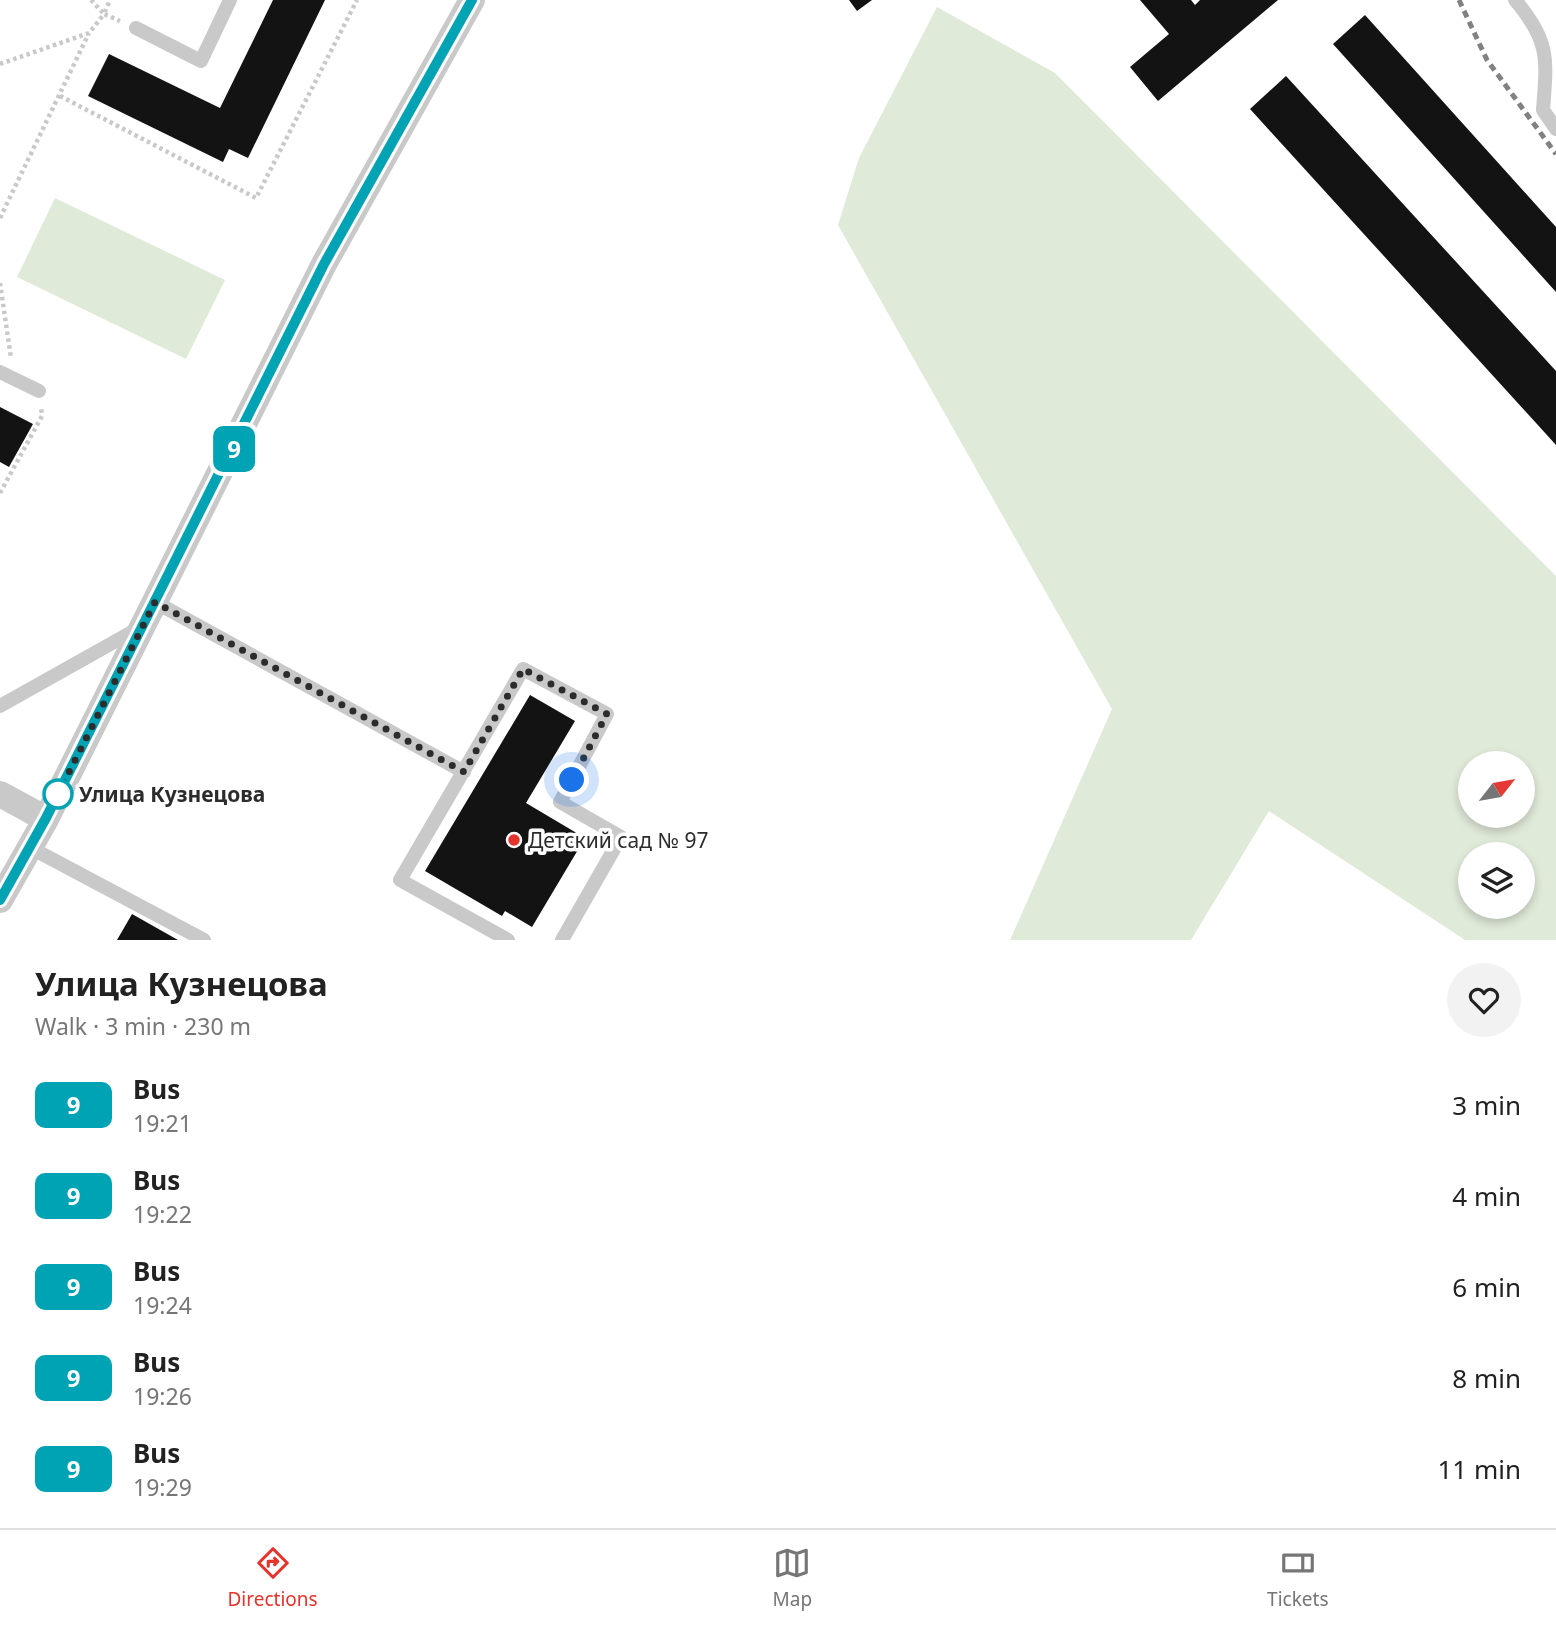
<!DOCTYPE html>
<html lang="en">
<head>
<meta charset="utf-8">
<style>
	body { margin:0; font-family:"Noto Sans",sans-serif; background:#f2f2f2; color:#222; height:100vh; display:flex; flex-direction:column; font-size:26px; white-space:nowrap }
	* { box-sizing:border-box; margin:0 }
	p { font-size:23px; color:#767676 }
	.icon { flex:none; width:38px; height:38px; fill:none; stroke:currentColor; stroke-width:2; stroke-linecap:round; stroke-linejoin:round }
	.map { position:relative; height:940px; overflow:hidden }
	.side { display:flex; flex-direction:column; background:#fff; flex:1 }
	.side>* { flex:none }
	.badge { padding:0 14px; border-radius:10px; font-size:24px; line-height:46px }
	.needle { width:46px; rotate:59deg }
	.controls { position:absolute; left:1458px; top:751px; display:grid; gap:14px }
	.controls a { display:grid; place-items:center; width:77px; height:77px; border-radius:50%; background:#fff; box-shadow:0 4px 10px #0003; font-size:35px }
	.you { position:absolute; width:35px; height:35px; margin:-18px; border:5px solid #fff; border-radius:50%; background:#1a73e8; box-shadow:0 0 0 10px #1a73e833 }
	.map>.badge { position:absolute; translate:-50% -50%; box-shadow:0 0 0 4px #fff }
	.round { display:grid; place-items:center; flex:none; width:74px; height:74px; border-radius:37px; background:#f2f2f2 }
	.head { display:flex; align-items:center; justify-content:space-between; height:119px; padding:0 35px }
	h1 { font-size:33px; font-weight:700; line-height:52px }
	ul { padding:0; list-style:none }
	li { display:flex; align-items:center; gap:21px; height:91px; padding:0 35px }
	li div { flex:1 }
	li b { display:block; font-size:26px }
	li em { font-style:normal }
	li .badge { min-width:77px; font-weight:700; text-align:center }
	.tabs { display:flex; justify-content:space-around; align-items:center; height:98px; border-top:2px solid #e0e0e0; background:#fff; font-size:19px; color:#767676 }
	.tabs a { display:grid; justify-items:center; gap:4px }
	.tabs .current { color:#e5332d }
	.map>svg:first-child { display:block }
</style>
</head>
<body>
<div class="map">
<svg width="1556" height="940" viewBox="0 0 1556 940">
	<rect width="100%" height="100%" fill="#fff"/>
	<path fill="#e0ead9" fill-rule="evenodd" d="M937,7L1055,73L1556,576V940H1465L1269,811L1191,940H1010L1112,709L838,225L859,158ZM1470,763H1522V816H1470ZM1470,854H1522V906H1470Z
		M55,198L225,280L186,359L17,277Z"/>
	<path fill="#131313" d="M273,0H325L248,158L229,149L223,162L88,96L109,54L220,108Z
		M849,0H872L857,11Z
		M1140,0H1191L1195,5L1200,0H1278L1158,101L1130,67L1169,34Z
		M1365,15L1556,227V292L1333,44Z
		M1286,76L1556,371V445L1250,109Z
		M0,407L33,424L9,467L0,462Z
		M530,695L575,721L526,803L585,838L532,927L505,911L502,916L425,871Z
		M132,914L178,940H117Z"/>
	<g fill="none" stroke-linecap="round" stroke-linejoin="round">
		<path stroke="#c9c9c9" stroke-width="4.5" stroke-dasharray="3.5 3.5" stroke-linecap="butt" d="M91,0L104,14L110,0
			M0,64L89,33L104,14L120,21
			M60,96L256,198L357,0
			M0,218L89,33
			M0,283L11,358
			M0,493L42,416L41,406"/>
		<path stroke="#c9c9c9" stroke-width="14" d="M1515,0C1550,41 1547,59 1543,110L1556,129
			M136,28L201,61L230,0
			M0,372L39,391
			M155,602L464,772
			M0,706L139,628
			M31,848L204,940
			M508,940L400,880L523,669L607,714L560,802L621,837L562,940"/>
		<path stroke="#c9c9c9" stroke-width="26" d="M0,794L46,819
			M0,900L46,819L324,264L472,0"/>
		<path stroke="#818181" stroke-width="5" stroke-dasharray="7 5" stroke-linecap="butt" d="M1459,0L1487,60L1556,154"/>
	</g>
	<g fill="none" stroke-linecap="round" stroke-linejoin="round">
		<g stroke="#fff" stroke-width="16">
			<path id="line" d="M0,900L46,818L324,264L472,0"/>
		</g>
		<use href="#line" stroke="#00a3b4" stroke-width="10"/>
		<path stroke="#2c2c2c" stroke-width="7" stroke-dasharray="0 12.6" d="M58,794L155,602L464,772L523,669L607,714L572,780"/>
	</g>
	<circle fill="#fff" stroke="#00a3b4" stroke-width="3.5" cx="58" cy="794" r="14"/>
	<circle fill="#e5332d" stroke="#fff" stroke-width="2.5" cx="514" cy="840" r="7"/>
	<g text-anchor="middle" dominant-baseline="central" stroke-width="7" stroke-linejoin="round" paint-order="stroke">
		<g font-size="21" font-weight="bold" fill="#2c2c2c" stroke="#fff" text-anchor="start">
			<text x="79" y="794">Улица Кузнецова</text>
		</g>
		<g font-size="21" fill="#2c2c2c" stroke="#fff" text-anchor="start">
			<text x="528" y="840">Детский сад № 97</text>
		</g>
	</g>
</svg>
<div class="controls">
<a><svg class="needle" viewBox="-14 -14 28 28"><path d="M0-13l5 13h-10z" fill="#e53935"/><path d="M0 13l5-13h-10z" fill="#767676"/></svg></a>
<a><svg class="icon" aria-label="layers" viewBox="0 0 24 24"><path d="M12 4l9 5-9 5-9-5zM3 14l9 5 9-5"/></svg></a>
</div>
<div class="you" style="left:572px;top:780px"></div>
<b class="badge" style="left:234px;top:449px;background:#00a3b4;color:#fff">9</b>
</div>
<section class="side">
<div class="head"><div><h1>Улица Кузнецова</h1><p>Walk · 3 min · 230 m</p></div><a class="round"><svg class="icon" aria-label="heart" viewBox="0 0 24 24"><path d="M12 20l-8-8c-3-5 5-10 8-4 3-6 11-1 8 4z"/></svg></a></div>
<ul>
<li><span class="badge" style="background:#00a3b4;color:#fff">9</span><div><b>Bus</b><p>19:21</p></div><em>3 min</em></li>
<li><span class="badge" style="background:#00a3b4;color:#fff">9</span><div><b>Bus</b><p>19:22</p></div><em>4 min</em></li>
<li><span class="badge" style="background:#00a3b4;color:#fff">9</span><div><b>Bus</b><p>19:24</p></div><em>6 min</em></li>
<li><span class="badge" style="background:#00a3b4;color:#fff">9</span><div><b>Bus</b><p>19:26</p></div><em>8 min</em></li>
<li><span class="badge" style="background:#00a3b4;color:#fff">9</span><div><b>Bus</b><p>19:29</p></div><em>11 min</em></li>
</ul>
</section>
<nav class="tabs">
<a class="current"><svg class="icon" aria-label="directions" viewBox="0 0 24 24"><path d="M12 3l9 9-9 9-9-9zM9 14v-3h6M13 9l2 2-2 2"/></svg>Directions</a>
<a><svg class="icon" aria-label="map" viewBox="0 0 24 24"><path d="M3 6l6-2 6 2 6-2v14l-6 2-6-2-6 2zM9 4v14M15 6v14"/></svg>Map</a>
<a><svg class="icon" aria-label="tickets" viewBox="0 0 24 24"><path d="M3 7h18v10H3zM15 7v10"/></svg>Tickets</a>
</nav>
</body>
</html>
